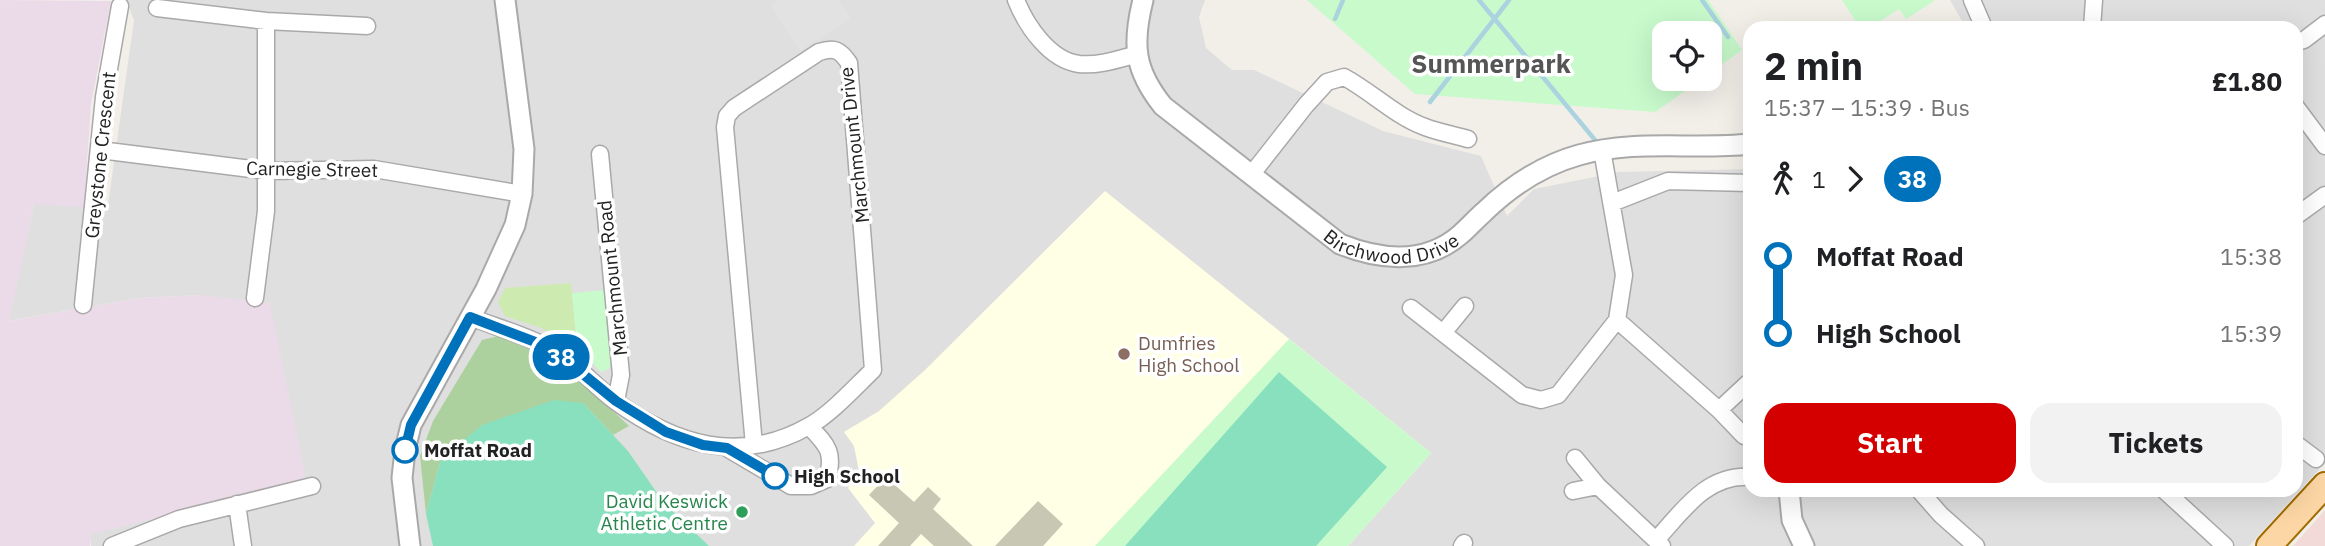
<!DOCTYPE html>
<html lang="en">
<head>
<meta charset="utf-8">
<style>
	body { margin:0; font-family:"IBM Plex Sans",sans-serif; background:#f2f2f2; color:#202124; height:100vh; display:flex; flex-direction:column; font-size:26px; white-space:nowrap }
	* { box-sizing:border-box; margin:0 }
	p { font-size:23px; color:#757577 }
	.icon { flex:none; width:38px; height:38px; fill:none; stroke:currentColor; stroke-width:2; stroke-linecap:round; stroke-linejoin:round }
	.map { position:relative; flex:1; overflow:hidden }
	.sheet { position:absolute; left:1743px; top:21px; width:560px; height:476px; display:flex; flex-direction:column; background:#fff; border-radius:21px; box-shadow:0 7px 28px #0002 }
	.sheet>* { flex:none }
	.badge { padding:0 14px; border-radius:23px; font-size:24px; line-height:46px }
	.buttons { position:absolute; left:1652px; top:21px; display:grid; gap:14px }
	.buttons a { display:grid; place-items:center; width:70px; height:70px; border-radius:14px; background:#fff; box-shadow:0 7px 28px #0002; font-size:35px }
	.map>.badge { position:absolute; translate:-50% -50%; box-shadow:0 0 0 4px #fff }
	.legs { display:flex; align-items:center; gap:10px; height:77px; padding:0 21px; font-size:23px }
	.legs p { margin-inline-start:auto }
	.summary { display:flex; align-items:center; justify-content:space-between; height:119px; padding:0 21px }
	h1 { font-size:38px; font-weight:700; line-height:52px }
	.cta { display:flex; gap:14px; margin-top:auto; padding:14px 21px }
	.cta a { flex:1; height:80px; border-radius:21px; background:#d40000; color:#fff; font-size:28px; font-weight:700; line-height:80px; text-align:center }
	.cta a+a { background:#f2f2f2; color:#202124 }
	ul { padding:0 21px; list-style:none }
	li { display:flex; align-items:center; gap:24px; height:77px; font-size:26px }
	li i { display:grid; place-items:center; width:10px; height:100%; margin:0 9px; background:currentColor }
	li i::after { content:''; width:18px; height:18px; margin:-9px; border:5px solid; border-radius:50%; background:#fff }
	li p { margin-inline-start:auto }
	li:first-child i { background:linear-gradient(#0000 50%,currentColor 0) }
	li:last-child i { background:linear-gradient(currentColor 50%,#0000 0) }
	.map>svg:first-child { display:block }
</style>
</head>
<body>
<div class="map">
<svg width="2325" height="546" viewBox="0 0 2325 546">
	<rect width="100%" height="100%" fill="#f2efe9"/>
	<path fill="#e0dfdf" d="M126,0H1205L1199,17L1206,48L1232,70H1254L1383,131L1481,156L1507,216L1534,189L1619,172L1750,169V490H2296V28H1966L1950,0H2325V463L2249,546H91L90,534L305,481L199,295L140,298L8,321L34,204L108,205L134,20Z"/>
	<path fill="#f2dad9" d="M2325,510V546H2293Z"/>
	<path fill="#ebdbe8" d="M0,0L111,1L91,104L84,207L34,204L9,321L140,298L199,295L270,303L306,481L91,534L90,546H0Z"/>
	<path fill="#ffffe5" d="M1105,191L1431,453L1348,546H854L875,523L848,488L859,471L854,446L844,432L879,411L925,370Z"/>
	<path fill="#c7c7b4" d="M886,477L914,502L928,487L941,499L933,509L973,546H934L921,534L910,546H878L899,523L869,495Z
		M1038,501L1063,524L1043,546H995Z"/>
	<path fill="#cdebb0" d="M571,283L577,347L541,328L505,316L498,302L505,288Z"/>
	<path fill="#add19e" d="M498,336L551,358L584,384L629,426L613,435L583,403L441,459L426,514L420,456L433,421L482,340Z"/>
	<path fill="#c8facc" d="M1307,0H1708L1742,50L1710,73V33H1664V79H1702L1655,112L1415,94Z
		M1842,0H1933L1934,1L1906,19L1899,9L1870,28H1860Z
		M606,290L612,362L610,368L601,372L577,347L572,293Z
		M1289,339L1431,453L1348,546H1095Z"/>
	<path fill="#88e0be" d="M1279,372L1387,467L1316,546H1125Z
		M554,400L583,403L628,451L664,503L709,546H433L426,514L441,459L482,425Z"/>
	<path fill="#e2e2e2" d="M778,0H839L851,19L800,51L770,5Z"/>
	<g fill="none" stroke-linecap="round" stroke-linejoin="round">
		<path stroke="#aad3df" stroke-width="4.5" d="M1479,0L1595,140
			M1702,0L1728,37
			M1335,19L1343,0
			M1430,102L1509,0"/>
		<g stroke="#a9a9a9" stroke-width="19">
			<path id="minor" d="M1016,0C1026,25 1049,60 1079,64C1099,66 1119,59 1138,54
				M1972,0L1984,28
				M157,8L266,21L367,26
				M2092,28L2094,0
				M2296,42L2304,40L2325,24
				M2296,107L2325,146
				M100,150L267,171L374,169L522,194
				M600,154L621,375L616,401
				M1251,175L1306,105L1327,82L1344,77C1372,92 1395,116 1425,127C1438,132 1454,135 1468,139
				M1612,203L1668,181L1750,183
				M2296,216L2325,195
				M255,298L266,211V21
				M83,305L104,97L120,6
				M1411,308L1522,395L1541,400L1558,395L1617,320L1624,275L1602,150
				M470,317C496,327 525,335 549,348C573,359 594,386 615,401C675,445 740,465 809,426C831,414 854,388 873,370L849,63C840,50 835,47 819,52L734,108L727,116L725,127L754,445
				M1617,320L1719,410L1744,436
				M1443,333L1465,306
				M1719,410L1748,383
				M2296,444L2316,459
				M727,448L791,486H811L827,479C835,452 827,445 809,426
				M1575,458L1598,486L1662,546
				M1919,490L1941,515L1976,546
				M2164,490L2225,546
				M1573,491L1598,486
				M237,504L243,546
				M1656,540C1682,512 1706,474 1750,477
				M112,546L179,519L312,486
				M1462,546L1464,543"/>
		</g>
		<g stroke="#a9a9a9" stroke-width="23">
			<g id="tertiary">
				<path id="s1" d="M1143,0C1132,44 1134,70 1163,106L1340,244C1380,260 1426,265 1461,234C1469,227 1476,219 1484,212C1511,186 1543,165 1579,155C1635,139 1694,150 1750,144"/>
				<path d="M1789,490L1792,520L1804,546"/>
				<path d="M410,546L402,478L405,450L411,425L486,289L515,225L522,194L524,149L505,0"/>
			</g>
		</g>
		<g stroke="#a06b00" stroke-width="28">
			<path id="primary" d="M2269,546L2325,485"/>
		</g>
		<use href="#minor" stroke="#fff" stroke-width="16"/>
		<use href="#tertiary" stroke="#fff" stroke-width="19"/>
		<use href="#primary" stroke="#fcd6a4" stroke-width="24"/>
	</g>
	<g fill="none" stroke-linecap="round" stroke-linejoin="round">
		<g stroke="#fff" stroke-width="16">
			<path id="line-1" d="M405,450L411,425L470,317L551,348L616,401L666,432L703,445L727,448L775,476"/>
		</g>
		<use href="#line-1" stroke="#0072bc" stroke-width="10"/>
	</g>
	<circle fill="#8d6e63" stroke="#fff" stroke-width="2.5" cx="1124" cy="354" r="7"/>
	<g fill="#fff" stroke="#0072bc" stroke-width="3.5">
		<circle cx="405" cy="450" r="12"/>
		<circle cx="775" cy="476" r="12"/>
	</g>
	<circle fill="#2e9e5b" stroke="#fff" stroke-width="2.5" cx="742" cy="512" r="7"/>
	<g text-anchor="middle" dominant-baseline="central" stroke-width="7" stroke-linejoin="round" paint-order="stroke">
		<g font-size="19" fill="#222" stroke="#fff">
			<text transform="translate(854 145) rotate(-96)">Marchmount Drive</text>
			<text transform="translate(100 155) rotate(-84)">Greystone Crescent</text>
			<text transform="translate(312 169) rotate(1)">Carnegie Street</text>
			<text stroke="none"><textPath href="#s1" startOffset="390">Birchwood Drive</textPath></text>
			<text transform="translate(612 278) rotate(-96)">Marchmount Road</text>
		</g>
		<g font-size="19" fill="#785e54" stroke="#fff" text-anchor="start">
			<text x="1138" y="343">Dumfries<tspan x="1138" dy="22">High School</tspan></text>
		</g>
		<g font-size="19" font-weight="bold" fill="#222" stroke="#fff" text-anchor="start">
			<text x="424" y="450">Moffat Road</text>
			<text x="794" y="476">High School</text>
		</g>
		<g font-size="19" fill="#27864d" stroke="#fff" text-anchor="end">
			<text x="728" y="501">David Keswick<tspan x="728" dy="22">Athletic Centre</tspan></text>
		</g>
		<g font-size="26" font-weight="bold" fill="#555" stroke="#fff">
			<text x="1491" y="63">Summerpark</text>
		</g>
	</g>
</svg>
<div class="buttons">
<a><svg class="icon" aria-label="locate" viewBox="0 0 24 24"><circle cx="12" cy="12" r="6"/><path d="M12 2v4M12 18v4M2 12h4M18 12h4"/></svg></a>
</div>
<b class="badge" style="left:561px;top:357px;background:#0072bc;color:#fff">38</b>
<section class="sheet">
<div class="summary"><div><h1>2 min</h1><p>15:37 – 15:39 · Bus</p></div><b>£1.80</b></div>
<div class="legs"><svg class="icon" aria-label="walk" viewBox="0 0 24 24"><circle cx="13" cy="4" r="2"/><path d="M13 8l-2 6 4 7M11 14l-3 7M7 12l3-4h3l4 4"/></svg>1<svg class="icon" aria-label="forward" viewBox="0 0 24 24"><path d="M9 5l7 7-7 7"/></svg><b class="badge" style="background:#0072bc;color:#fff">38</b></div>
<ul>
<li><i style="color:#0072bc"></i><b>Moffat Road</b><p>15:38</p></li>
<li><i style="color:#0072bc"></i><b>High School</b><p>15:39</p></li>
</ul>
<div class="cta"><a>Start</a><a>Tickets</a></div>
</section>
</div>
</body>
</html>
